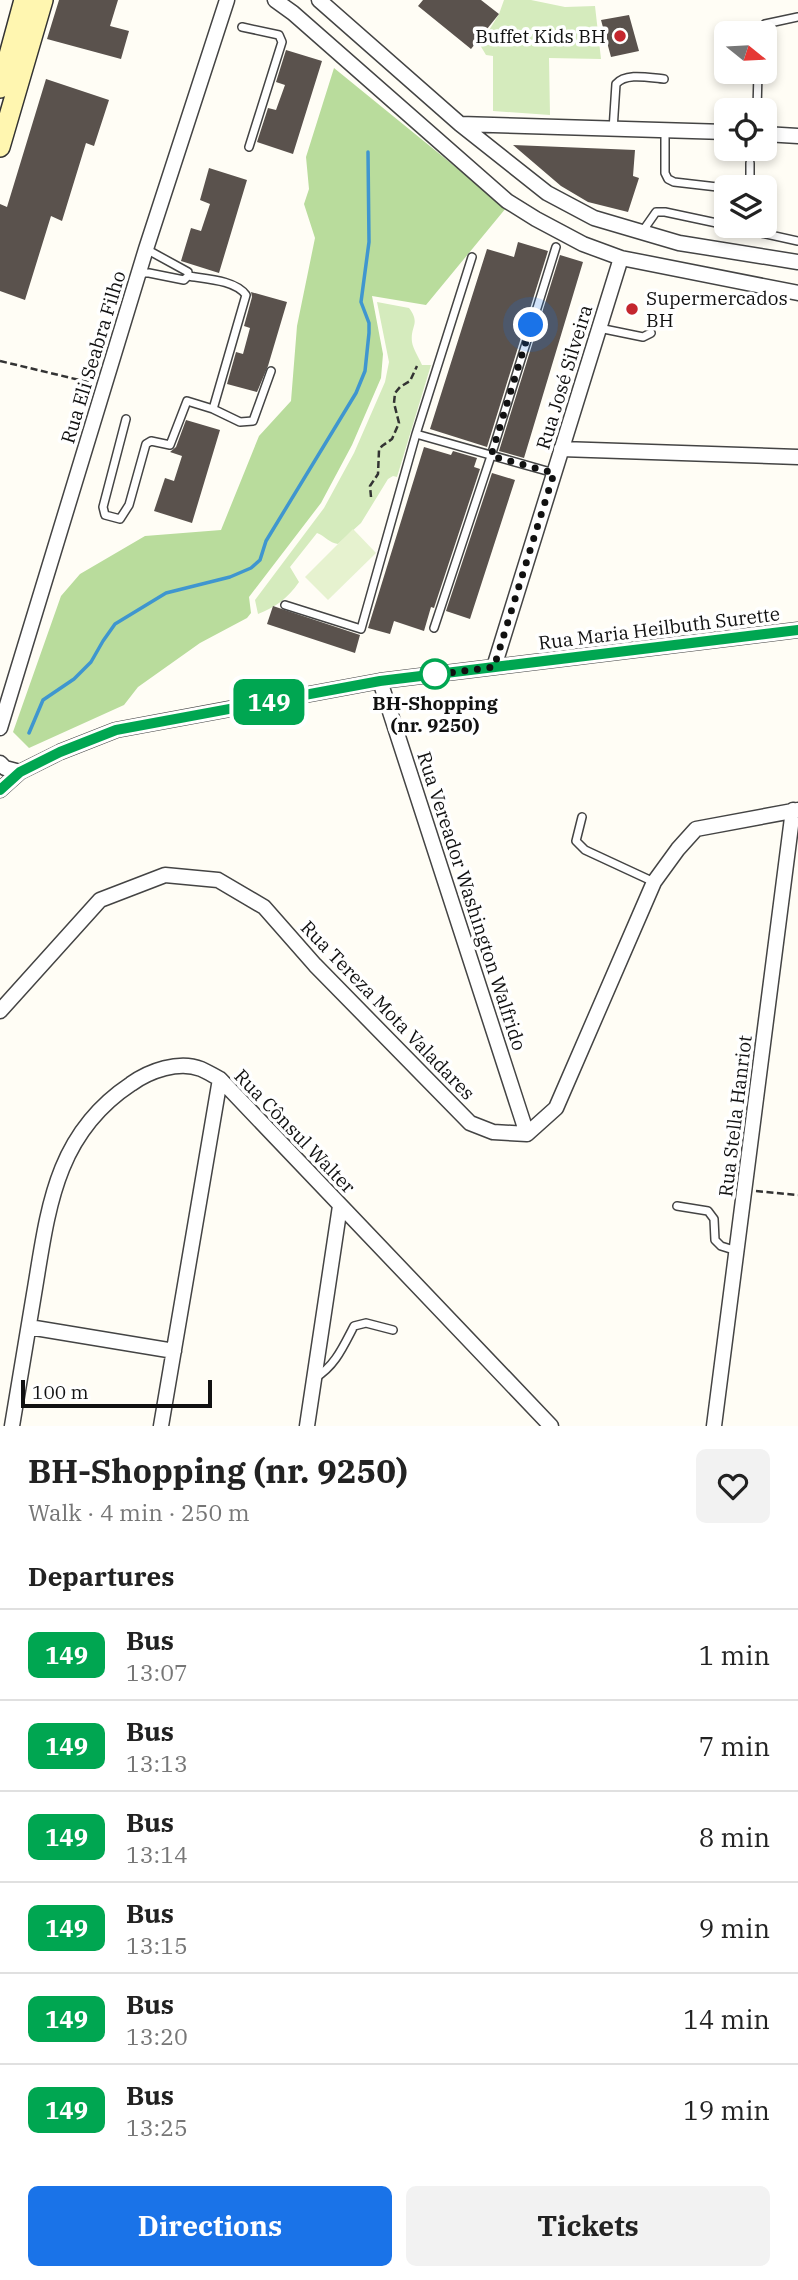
<!DOCTYPE html>
<html lang="en">
<head>
<meta charset="utf-8">
<style>
	body { margin:0; font-family:"IBM Plex Serif",serif; background:#f2f2f2; color:#222; height:100vh; display:flex; flex-direction:column; font-size:26px; white-space:nowrap }
	* { box-sizing:border-box; margin:0 }
	p { font-size:23px; color:#767676 }
	.icon { flex:none; width:38px; height:38px; fill:none; stroke:currentColor; stroke-width:2; stroke-linecap:round; stroke-linejoin:round }
	.map { position:relative; height:1426px; overflow:hidden }
	.side { display:flex; flex-direction:column; background:#fff; flex:1 }
	.side>* { flex:none }
	.badge { padding:0 14px; border-radius:10px; font-size:24px; line-height:46px }
	.needle { width:46px; rotate:108deg }
	.fabs { position:absolute; left:714px; top:21px; display:grid; gap:14px }
	.fabs a { display:grid; place-items:center; width:63px; height:63px; border-radius:10px; background:#fff; box-shadow:0 4px 10px #0003; font-size:35px }
	.scale { position:absolute; left:21px; bottom:18px; width:191px; box-sizing:border-box; padding-left:7px; border:4px solid #111; border-top:0; font-size:19px; line-height:24px; white-space:nowrap; color:#111; -webkit-text-stroke:5px #fff; paint-order:stroke }
	.you { position:absolute; width:35px; height:35px; margin:-18px; border:5px solid #fff; border-radius:50%; background:#1a73e8; box-shadow:0 0 0 10px #1a73e833 }
	.map>.badge { position:absolute; translate:-50% -50%; box-shadow:0 0 0 4px #fff }
	h2 { padding:0 28px; font-size:26px; line-height:63px }
	.round { display:grid; place-items:center; flex:none; width:74px; height:74px; border-radius:10px; background:#f2f2f2 }
	.overview { display:flex; align-items:center; justify-content:space-between; height:119px; padding:0 28px }
	h1 { font-size:33px; font-weight:700; line-height:52px }
	.cta { display:flex; gap:14px; margin-top:auto; padding:14px 28px }
	.cta a { flex:1; height:80px; border-radius:10px; background:#1a73e8; color:#fff; font-size:28px; font-weight:700; line-height:80px; text-align:center }
	.cta a+a { background:#f2f2f2; color:#222 }
	ul { padding:0; list-style:none }
	li { display:flex; align-items:center; gap:21px; height:91px; padding:0 28px; border-top:2px solid #e0e0e0 }
	li div { flex:1 }
	li b { display:block; font-size:26px }
	li em { font-style:normal }
	li .badge { min-width:77px; font-weight:700; text-align:center }
	.map>svg:first-child { display:block }
</style>
</head>
<body>
<div class="map">
<svg width="798" height="1426" viewBox="0 0 798 1426">
	<rect width="100%" height="100%" fill="#fffdf5"/>
	<path fill="#d5ebbd" d="M504,0H531L565,7L595,6L601,59L549,58L550,115L493,111V56L486,55L480,45L499,14Z
		M377,302L409,308C421,324 410,326 412,342C413,349 419,358 422,365H431L397,477L393,476L388,479L361,523L338,544C329,543 325,536 317,533L290,567L299,582C288,598 276,607 258,614L255,600L324,508L354,453L385,382L389,362Z"/>
	<path fill="#b9dc9c" d="M334,68L506,208L426,305L372,296L383,354L381,378L352,445L321,503L249,597L251,613L247,618L200,643L138,687L124,705L29,748L13,732L61,596L80,574L145,536L221,530L259,436L291,401L297,326L315,238L304,204L309,189L306,157Z"/>
	<path fill="#e6f2cf" d="M353,529L376,553L328,600L305,577Z"/>
	<g fill="none" stroke-linecap="round" stroke-linejoin="round">
		<path stroke="#3f96cf" stroke-width="3.5" d="M29,733L43,700L74,679L91,662L103,641L115,624L166,593L230,577L251,568L260,560L266,541L356,393L365,371L369,333V323L361,302L369,242L368,152"/>
	</g>
	<path fill="#5a524d" d="M59,0H118L110,26L129,31L121,59L47,39Z
		M423,0H481L499,14L471,49L418,6Z
		M629,15L639,51L611,57L601,20Z
		M286,50L322,61L293,154L257,142L268,108L276,110L285,85L276,82Z
		M46,79L109,100L94,146L86,143L62,221L51,216L25,300L0,291V204L7,207Z
		M513,145L635,150L633,176L639,178L628,212L588,202L561,186Z
		M209,168L247,180L219,273L181,261L191,228L201,231L210,204L200,200Z
		M518,242L548,251L487,447L430,429L487,249L514,257Z
		M560,255L583,262L524,458L499,451Z
		M251,292L287,302L268,366L257,392L227,384L236,352L243,354L250,328L244,326L252,297Z
		M186,420L220,430L192,523L154,511L165,478L174,481L182,456L170,452L176,447Z
		M424,447L451,455L453,451L477,458L474,467L480,469L434,608L431,607L424,631L394,621L390,634L368,628Z
		M492,473L515,480L470,619L446,611Z
		M273,606L360,635L355,653L267,624Z"/>
	<g fill="none" stroke-linecap="round" stroke-linejoin="round">
		<g stroke="#444" stroke-width="10">
			<path id="lane" d="M242,27L279,35L282,42L249,147
				M760,33L765,24L798,17
				M757,110L758,72
				M613,130L616,84C626,72 650,78 664,79
				M665,131V173L668,179L674,182L726,188
				M746,187L750,181V163
				M729,226L798,241
				M642,232L656,212H665L726,225
				M139,273H149L184,280L188,276V272L146,249
				M188,276C206,279 235,280 246,295L213,409L240,422L253,421L271,371
				M599,328L643,337L651,333
				M126,419L103,507L105,515L120,519L129,505L146,444L151,441L170,445L187,401L213,409
				M416,434L554,473
				M285,605L361,629L416,434L472,257
				M434,628L491,456L556,247
				M582,817L576,841L585,850L654,882
				M677,1206L708,1211L714,1219L715,1240L721,1246L737,1251
				M315,1378C335,1366 343,1347 354,1326L366,1323L393,1330"/>
		</g>
		<g stroke="#444" stroke-width="17">
			<path id="street" d="M275,0L293,13L507,201L536,219L583,244L621,258L798,293
				M319,0L460,124L547,193L594,218L679,243L798,262
				M460,124L726,132
				M765,134L798,136
				M561,449L798,457
				M494,667L621,258
				M380,681L527,1134
				M0,728L146,249L227,0
				M0,763L5,768L20,772
				M0,790L20,772L60,752L116,730L380,681L798,630
				M0,1011L100,900L165,875L218,880L264,907L315,965L470,1123L493,1132L527,1134L556,1108L654,882L678,849L696,829L798,810
				M29,1327L174,1351
				M12,1426C19,1382 27,1338 34,1294C48,1211 54,1135 131,1084C149,1071 179,1060 201,1069C208,1072 214,1076 220,1079L551,1426
				M161,1426L220,1079
				M307,1426L340,1206
				M714,1426L793,810"/>
		</g>
		<g stroke="#333" stroke-width="22">
			<path id="secondary" d="M0,88L24,0
				M0,147L43,0"/>
		</g>
		<path stroke="#333" stroke-width="2.5" stroke-dasharray="7 3.5" stroke-linecap="butt" d="M0,361L92,383
			M371,497L370,486L378,474L379,450L382,446L392,439L399,423L394,403L395,393L400,387L410,381L417,366
			M756,1191L798,1195"/>
		<use href="#lane" stroke="#fff" stroke-width="7"/>
		<use href="#street" stroke="#fff" stroke-width="14"/>
		<use href="#secondary" stroke="#fff6b0" stroke-width="19"/>
	</g>
	<g fill="none" stroke-linecap="round" stroke-linejoin="round">
		<g stroke="#fff" stroke-width="16">
			<path id="line" d="M0,790L20,772L60,752L116,730L380,681L798,630"/>
		</g>
		<use href="#line" stroke="#00a651" stroke-width="10"/>
		<path stroke="#111" stroke-width="7" stroke-dasharray="0 12.6" d="M435,674L425,676L494,667L554,473L491,456L531,325"/>
	</g>
	<g fill="#c4262e" stroke="#fff" stroke-width="2.5">
		<circle cx="620" cy="36" r="7"/>
		<circle cx="632" cy="309" r="7"/>
	</g>
	<circle fill="#fff" stroke="#00a651" stroke-width="3.5" cx="435" cy="674" r="14"/>
	<g text-anchor="middle" dominant-baseline="central" stroke-width="7" stroke-linejoin="round" paint-order="stroke">
		<g font-size="19" fill="#111" stroke="#fff" text-anchor="end">
			<text x="606" y="36">Buffet Kids BH</text>
			<text x="646" y="298" text-anchor="start">Supermercados<tspan x="646" dy="22">BH</tspan></text>
		</g>
		<g font-size="19" fill="#111" stroke="#fff">
			<text transform="translate(93 357) rotate(-73)">Rua Eli Seabra Filho</text>
			<text transform="translate(564 377) rotate(-73)">Rua José Silveira</text>
			<text transform="translate(659 628) rotate(-7)">Rua Maria Heilbuth Surette</text>
			<text transform="translate(472 901) rotate(72)">Rua Vereador Washington Walfrido</text>
			<text transform="translate(388 1010) rotate(46)">Rua Tereza Mota Valadares</text>
			<text transform="translate(735 1116) rotate(-83)">Rua Stella Hanriot</text>
			<text transform="translate(295 1131) rotate(46)">Rua Cônsul Walter</text>
		</g>
		<g font-size="19" font-weight="bold" fill="#111" stroke="#fff">
			<text x="435" y="703">BH-Shopping<tspan x="435" dy="22">(nr. 9250)</tspan></text>
		</g>
	</g>
</svg>
<div class="fabs">
<a><svg class="needle" viewBox="-14 -14 28 28"><path d="M0-13l5 13h-10z" fill="#e53935"/><path d="M0 13l5-13h-10z" fill="#767676"/></svg></a>
<a><svg class="icon" aria-label="locate" viewBox="0 0 24 24"><circle cx="12" cy="12" r="6"/><path d="M12 2v4M12 18v4M2 12h4M18 12h4"/></svg></a>
<a><svg class="icon" aria-label="layers" viewBox="0 0 24 24"><path d="M12 4l9 5-9 5-9-5zM3 14l9 5 9-5"/></svg></a>
</div>
<div class="scale">100 m</div>
<div class="you" style="left:531px;top:325px"></div>
<b class="badge" style="left:269px;top:702px;background:#00a651;color:#fff">149</b>
</div>
<section class="side">
<div class="overview"><div><h1>BH-Shopping (nr. 9250)</h1><p>Walk · 4 min · 250 m</p></div><a class="round"><svg class="icon" aria-label="heart" viewBox="0 0 24 24"><path d="M12 20l-8-8c-3-5 5-10 8-4 3-6 11-1 8 4z"/></svg></a></div>
<h2>Departures</h2>
<ul>
<li><span class="badge" style="background:#00a651;color:#fff">149</span><div><b>Bus</b><p>13:07</p></div><em>1 min</em></li>
<li><span class="badge" style="background:#00a651;color:#fff">149</span><div><b>Bus</b><p>13:13</p></div><em>7 min</em></li>
<li><span class="badge" style="background:#00a651;color:#fff">149</span><div><b>Bus</b><p>13:14</p></div><em>8 min</em></li>
<li><span class="badge" style="background:#00a651;color:#fff">149</span><div><b>Bus</b><p>13:15</p></div><em>9 min</em></li>
<li><span class="badge" style="background:#00a651;color:#fff">149</span><div><b>Bus</b><p>13:20</p></div><em>14 min</em></li>
<li><span class="badge" style="background:#00a651;color:#fff">149</span><div><b>Bus</b><p>13:25</p></div><em>19 min</em></li>
</ul>
<div class="cta"><a>Directions</a><a>Tickets</a></div>
</section>
</body>
</html>
